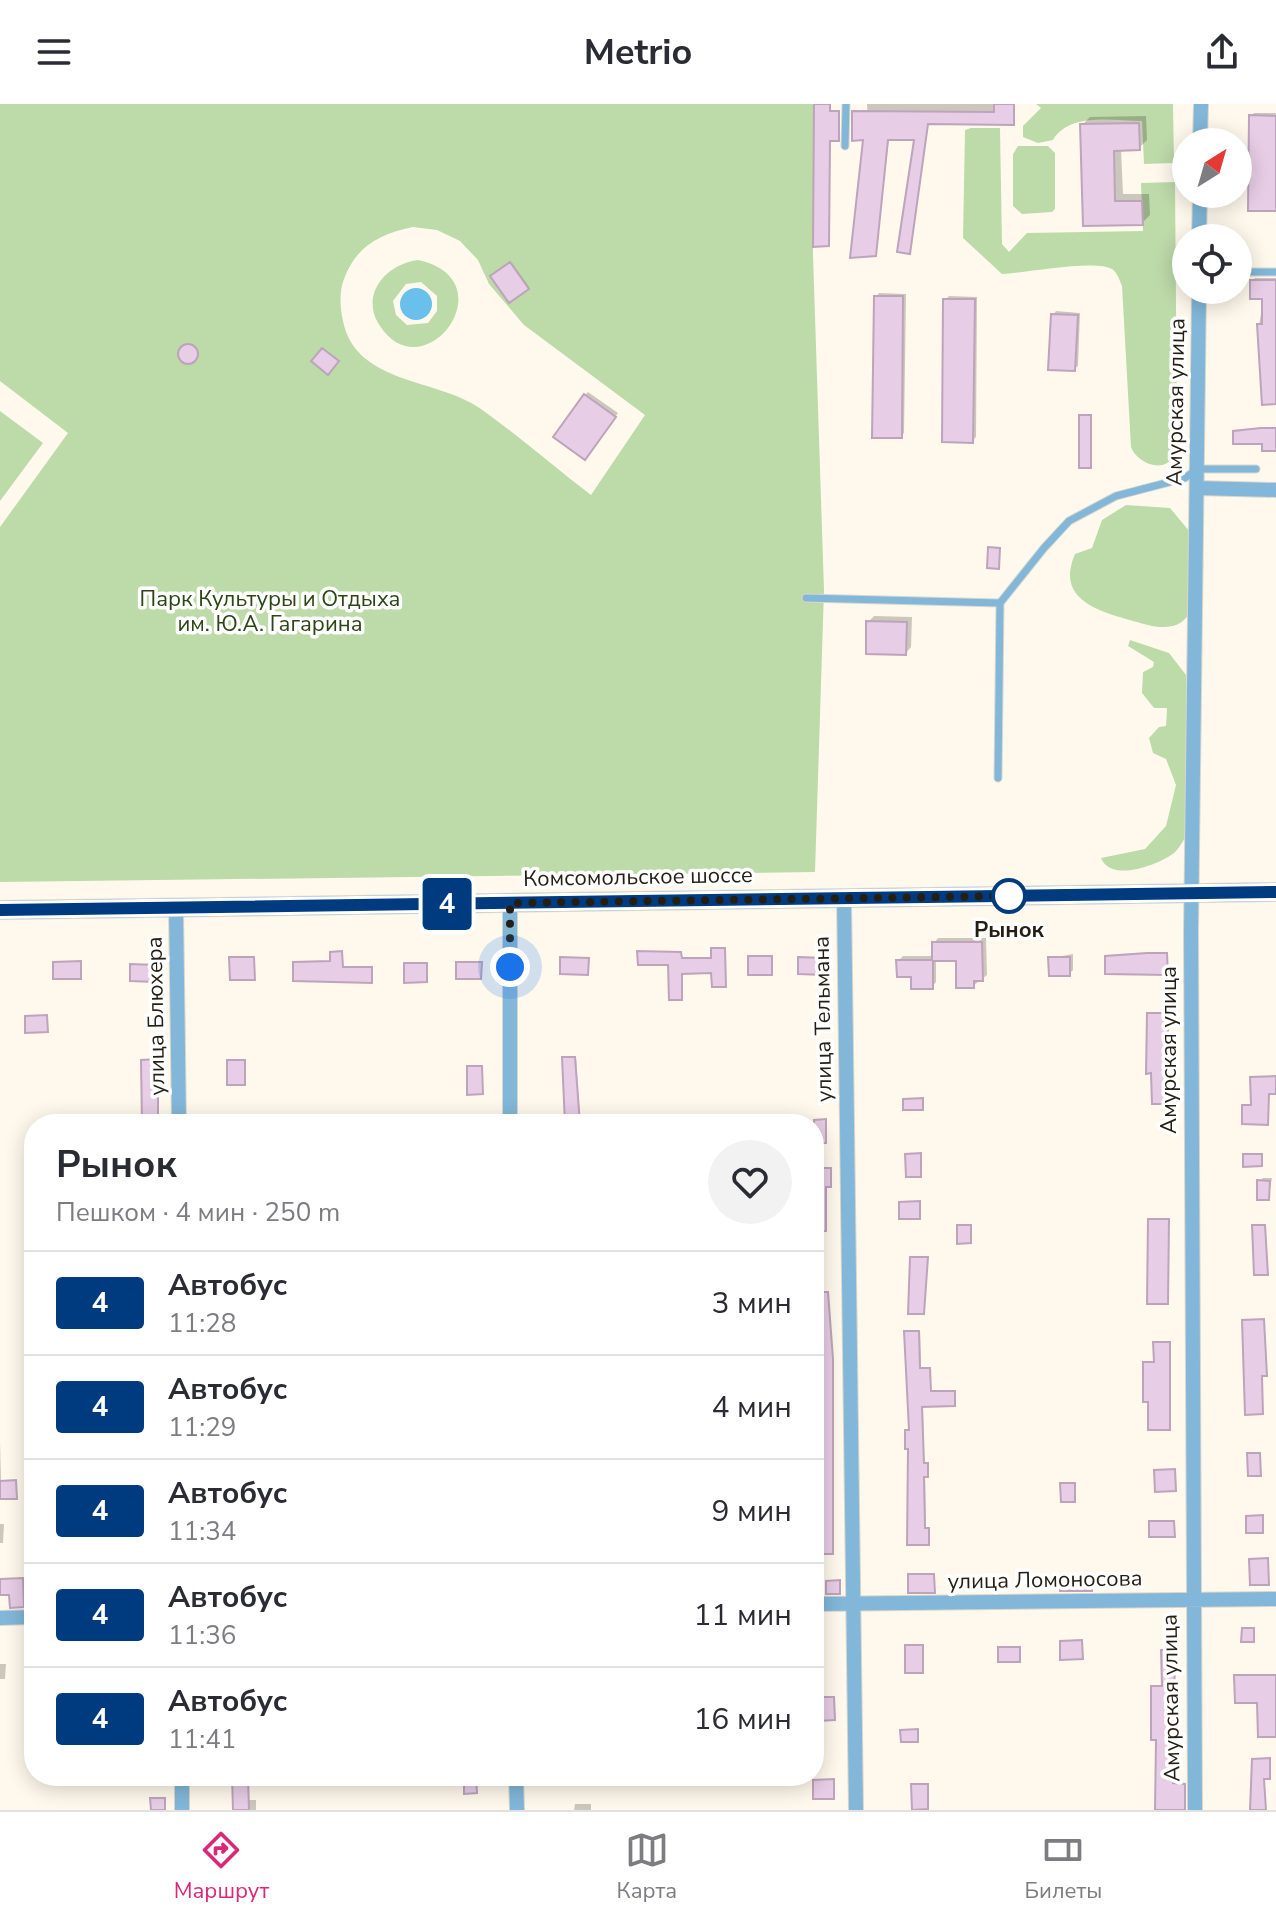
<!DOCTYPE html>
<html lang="ru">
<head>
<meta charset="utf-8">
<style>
	body { margin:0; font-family:"Nunito Sans",sans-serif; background:#f2f2f3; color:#2b2b33; height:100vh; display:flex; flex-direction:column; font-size:30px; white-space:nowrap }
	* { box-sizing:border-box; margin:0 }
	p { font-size:26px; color:#7c7c81 }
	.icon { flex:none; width:44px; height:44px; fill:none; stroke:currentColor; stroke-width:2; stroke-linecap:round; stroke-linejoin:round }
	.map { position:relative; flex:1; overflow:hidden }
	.sheet { position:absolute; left:24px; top:1010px; width:800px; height:672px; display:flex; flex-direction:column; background:#fff; border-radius:32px; box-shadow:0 4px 20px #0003 }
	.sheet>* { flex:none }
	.badge { padding:0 16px; border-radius:6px; font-size:28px; line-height:52px }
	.needle { width:52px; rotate:37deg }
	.tools { position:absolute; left:1172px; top:24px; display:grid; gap:16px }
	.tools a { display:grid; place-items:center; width:80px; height:80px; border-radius:50%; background:#fff; box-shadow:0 4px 20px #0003; font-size:40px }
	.you { position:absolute; width:40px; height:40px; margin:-20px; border:6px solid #fff; border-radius:50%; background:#1a73e8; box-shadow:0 0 0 12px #1a73e833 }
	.map>.badge { position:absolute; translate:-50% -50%; box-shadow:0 0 0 4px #fff }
	.round { display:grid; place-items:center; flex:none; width:84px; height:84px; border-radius:42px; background:#f2f2f3 }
	.summary { display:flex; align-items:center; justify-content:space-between; height:136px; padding:0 32px }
	h1 { font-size:38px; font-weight:700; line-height:60px }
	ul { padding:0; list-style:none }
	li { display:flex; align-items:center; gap:24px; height:104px; padding:0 32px; border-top:2px solid #e1e1e2 }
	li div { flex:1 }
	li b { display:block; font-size:30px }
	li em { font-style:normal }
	li .badge { min-width:88px; font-weight:700; text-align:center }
	header { display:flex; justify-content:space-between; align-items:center; height:104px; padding:0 32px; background:#fff; font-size:36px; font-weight:700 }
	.menu { display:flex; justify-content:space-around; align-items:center; height:112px; border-top:2px solid #e1e1e2; background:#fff; font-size:22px; color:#7c7c81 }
	.menu a { display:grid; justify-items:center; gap:4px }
	.menu .selected { color:#db2777 }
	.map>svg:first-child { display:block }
</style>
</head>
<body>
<header><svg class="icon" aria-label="menu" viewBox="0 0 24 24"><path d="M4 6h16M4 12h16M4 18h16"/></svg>Metrio<svg class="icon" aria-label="share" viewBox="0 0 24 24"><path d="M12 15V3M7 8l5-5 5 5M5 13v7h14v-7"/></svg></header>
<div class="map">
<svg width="1276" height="1706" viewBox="0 0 1276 1706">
	<rect width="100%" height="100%" fill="#fff9ed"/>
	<path fill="#bddaa9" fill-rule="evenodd" d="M0,0H814L813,151L824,486L815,768L0,778V423L68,329L0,277ZM413,123L437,126L460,137L478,156L489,180L524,221L645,311L591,391C554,363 519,332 481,305C438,274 356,281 343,217C340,203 339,188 344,175C356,142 380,130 413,123Z
		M1036,0H1173L1174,59L1144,60L1142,17C1113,17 1070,8 1053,36L1038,39L1023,33V22L1041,4Z
		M971,24H1000L1002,140L1009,148L1027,129L1143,127L1141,79L1175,78L1177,325C1176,333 1176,345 1173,352C1164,371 1136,358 1131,343L1122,182C1120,177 1117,168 1112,165C1094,155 1025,169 1002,170L963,134L965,26Z
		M1018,42H1048L1055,49V105L1052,108L1022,110L1013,102V50Z
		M418,156C509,176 424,289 380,222C359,191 386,160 418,156ZM421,178L437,192V207L428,219L407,221L396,211L393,197L406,180Z
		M0,307L43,339L0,397Z
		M1126,401L1170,404L1190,428V509C1186,514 1182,519 1176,521C1160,526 1149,521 1133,517C1099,507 1055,496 1075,450L1092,444L1102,416Z
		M1130,536L1169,549L1186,571L1188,728C1184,735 1180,744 1174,749C1158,761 1111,779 1101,754L1145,745L1166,722L1176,681L1166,655L1153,649L1149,634L1159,623L1166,622L1167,604H1154L1142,589L1143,568L1153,563L1154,558L1128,542Z"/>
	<path fill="#6ac0ec" d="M400 200a16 16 0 1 1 32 0a16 16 0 1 1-32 0Z"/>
	<path fill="#0003" d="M816,0H830V7H840L839,34L830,35L828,140Z
		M867,0H1015L1013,19L928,18L909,148L916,33L889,34L875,150Z
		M1254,9H1276V105L1251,12Z
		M1146,12L1147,36L1139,44L1121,45L1123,90H1149L1150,111L1142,119L1085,120L1082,21L1090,13Z
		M512,159L529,183L509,196L493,172Z
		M1255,174H1276V298L1259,221L1264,193L1252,177Z
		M879,189L906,190L904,329L901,332L876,193Z
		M949,192L977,193L976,333L972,337L945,196Z
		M1056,207L1080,209L1078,262L1074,265L1053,211Z
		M182 250a8 8 0 1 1 16 0a8 8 0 1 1-16 0Z
		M588,288L618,309L588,350L585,291Z
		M874,512L912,513L911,543L906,549L868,518Z
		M938,834H986L987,871L973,882L958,855H936V878L932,883L898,857L903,852H934V839Z
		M714,844H726V880L713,867L682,868L681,894L670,859L639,848H682V854L713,853Z
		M1073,850V866L1069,870L1051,854Z
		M1169,908L1168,996L1167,998L1153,967L1149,910Z
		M576,952L580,1014H589V1020H565L564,954Z
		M1263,1074H1272L1268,1094L1259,1077Z
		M1169,1114L1168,1197L1167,1198L1150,1116Z
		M814,1188H828L833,1253L832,1448L814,1374Z
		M1246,1215H1264L1267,1268L1262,1270V1308Z
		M920,1226L921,1263H931V1287H955V1299L923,1301L924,1358H928V1370L925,1371L926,1424L929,1423V1438L909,1439L908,1326H911L907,1228Z
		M0,1337L1,1376H17L16,1393H0Z
		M0,1420H4L3,1439H0Z
		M1175,1545L1173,1679H1186V1703L1158,1706L1153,1583L1164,1581L1163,1547Z
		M0,1560H6L5,1575H0Z
		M234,1672H248L249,1696H256V1706H235Z
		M575,1700H591V1706H574Z"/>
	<path fill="#e7cde5" stroke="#bda4bb" stroke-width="2" d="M814,0H830V7H839V37H830L829,142L813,143Z
		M994,0H1014V21L928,20L910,150L897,148L914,36H888L876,152L850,154L863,36L852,37V7L994,8Z
		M1249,11L1276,12V107H1248Z
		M1139,19L1140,46L1114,47L1115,97H1142L1143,121L1083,122L1080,20Z
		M510,158L529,185L509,199L490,172Z
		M1250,176H1276V300L1262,301L1257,220H1262V195H1250Z
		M874,192H903L902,334H872Z
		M943,195H975L973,339L942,338Z
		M1051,210L1078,211L1075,267L1048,266Z
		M178 250a10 10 0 1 1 20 0a10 10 0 1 1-20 0Z
		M322,244L339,257L328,271L311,257Z
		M584,290L616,313L585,356L553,333Z
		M1079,311H1091V364H1079Z
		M1261,324H1276V347H1262V340H1233V327Z
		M988,443L1000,444L999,465L987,464Z
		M866,517L907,518L906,551L866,550Z
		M932,838H982L983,877H974V884H956V857H933V885H911V873H897L896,856H932Z
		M711,844H725L726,883H712L711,869L682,870V896H669L668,861H638L637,847L681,848L682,854H711Z
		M342,847L343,863H372V879L293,877V858L330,857V848Z
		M1147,849H1167L1168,871L1105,870V852Z
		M748,852H772V871H748Z
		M229,853H254L255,876H230Z
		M560,853L589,854L588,871L560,870Z
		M798,853L824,854V871L798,870Z
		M1048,853H1070V872H1049Z
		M81,857V875H53V858Z
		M456,858H482L481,875H456Z
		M404,859H427V878L404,879Z
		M130,860L156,861V878L130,877Z
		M1147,909H1168V1000H1152L1151,969L1146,970Z
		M47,911L48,928L25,929V912Z
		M562,953H575L580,1020H565Z
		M158,955V1020H142L141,956Z
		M227,956H245V981H227Z
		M467,962H482L483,990L467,991Z
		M1276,972V990H1269L1268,1021L1242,1020V1001H1251L1250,973Z
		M923,994V1006H903V995Z
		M826,1015V1039H814V1016Z
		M921,1049V1073H906L905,1050Z
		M1243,1050H1262V1062L1243,1063Z
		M814,1064H831V1083H826V1127H814Z
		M1257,1076L1270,1077L1269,1096H1257Z
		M920,1097V1115H899V1098Z
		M1148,1115H1169L1168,1200H1147Z
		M957,1121H971V1139L957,1140Z
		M1252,1121H1265L1268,1171H1254Z
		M910,1153H928L924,1210H908Z
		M814,1188H828L833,1255V1450H814Z
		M1264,1215L1267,1272H1262L1263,1310L1245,1311L1242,1216Z
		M904,1227H919L920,1264H930L931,1287H955V1302L922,1303L924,1359H928V1373H924L925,1424H929V1441H907L908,1345H905V1326H909Z
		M1153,1238H1170V1326H1148V1298H1143V1258H1154Z
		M1247,1349H1260L1261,1372H1248Z
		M1175,1365L1176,1387L1155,1388L1154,1366Z
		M16,1376L17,1395H0V1377Z
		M1060,1379H1075V1398H1061Z
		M1263,1411V1429H1246V1412Z
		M1149,1417H1174L1175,1433H1149Z
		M1268,1454L1269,1481H1250L1249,1455Z
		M908,1470H934L935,1489H908Z
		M1092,1470V1487H1060V1471Z
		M23,1474L24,1503L10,1504L9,1491H0V1475Z
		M840,1476V1490H826V1477Z
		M1242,1524H1254V1538H1241Z
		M1082,1536L1083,1555L1060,1556V1537Z
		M905,1541H923V1569H905Z
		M998,1543H1020V1558H998Z
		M1161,1546H1175L1173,1679L1185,1680V1706H1155L1156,1636H1151V1582H1162Z
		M1234,1571H1276V1633H1258L1257,1599H1235Z
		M818,1593H834L835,1616L818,1617Z
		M918,1625V1638H901L900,1626Z
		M1270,1654V1675H1264L1266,1706H1250L1252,1655Z
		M232,1672H248L249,1706H233Z
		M476,1672L477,1689L464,1690V1673Z
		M834,1675V1695H813V1676Z
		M911,1680H928V1705L912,1706Z
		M150,1694H165V1706H151Z"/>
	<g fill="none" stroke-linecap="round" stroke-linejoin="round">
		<g stroke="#dcd6ca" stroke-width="9">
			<path id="service" d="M845,42L846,0
				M1238,168H1276
				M806,494L1000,499
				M998,674L1000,499L1044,444L1069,417L1116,392L1185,374L1197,365H1256"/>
		</g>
		<g stroke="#dcd6ca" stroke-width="16">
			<path id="minor" d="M1200,38L1201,0
				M1199,134L1200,90
				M1197,384L1276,386
				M844,794L856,1706
				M510,799V1020
				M176,804L179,1020
				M814,1500L1276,1495
				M0,1514L34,1513
				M182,1672V1706
				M516,1672L517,1706
				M1195,1706L1191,828L1199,186"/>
		</g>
		<g stroke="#dcd6ca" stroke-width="20">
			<path id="secondary" d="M0,806L1276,788"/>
		</g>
		<use href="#service" stroke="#82b7d9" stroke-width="7"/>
		<use href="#minor" stroke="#82b7d9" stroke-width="14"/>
		<use href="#secondary" stroke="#3c95c6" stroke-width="18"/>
	</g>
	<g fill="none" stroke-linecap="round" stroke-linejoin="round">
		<g stroke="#fff" stroke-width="18">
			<path id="line" d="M0,806L1276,788"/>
		</g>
		<use href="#line" stroke="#003b80" stroke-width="12"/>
		<path stroke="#241e13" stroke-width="8" stroke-dasharray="0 14.4" d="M510,863V799L1009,792"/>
	</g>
	<circle fill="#fff" stroke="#003b80" stroke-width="4" cx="1009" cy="792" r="16"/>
	<g text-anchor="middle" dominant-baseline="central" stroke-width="7" stroke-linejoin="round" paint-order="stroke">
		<g font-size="22" fill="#241e13" stroke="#fff">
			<text transform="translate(1176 298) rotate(-89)">Амурская улица</text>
			<text transform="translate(638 773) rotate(-1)">Комсомольское шоссе</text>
			<text transform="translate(156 912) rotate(-91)">улица Блюхера</text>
			<text transform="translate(823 915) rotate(-91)">улица Тельмана</text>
			<text transform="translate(1169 946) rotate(-90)">Амурская улица</text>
			<text transform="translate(1045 1476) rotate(-1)">улица Ломоносова</text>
			<text transform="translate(1171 1594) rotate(-91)">Амурская улица</text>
		</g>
		<g font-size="22" fill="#2b4514" stroke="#fff">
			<text x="270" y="495">Парк Культуры и Отдыха<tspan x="270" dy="25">им. Ю.А. Гагарина</tspan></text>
		</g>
		<g font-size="22" font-weight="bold" fill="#241e13" stroke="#fff">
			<text x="1009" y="826">Рынок</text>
		</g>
	</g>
</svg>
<div class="tools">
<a><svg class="needle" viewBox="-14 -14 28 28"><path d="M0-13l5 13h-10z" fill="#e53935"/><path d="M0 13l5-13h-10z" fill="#7c7c81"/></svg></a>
<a><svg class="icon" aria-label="locate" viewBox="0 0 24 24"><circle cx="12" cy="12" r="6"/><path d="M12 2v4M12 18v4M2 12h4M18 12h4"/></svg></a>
</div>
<div class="you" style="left:510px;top:863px"></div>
<b class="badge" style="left:447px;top:800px;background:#003b80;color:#fff">4</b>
<section class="sheet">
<div class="summary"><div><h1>Рынок</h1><p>Пешком · 4 мин · 250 m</p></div><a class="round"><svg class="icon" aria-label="heart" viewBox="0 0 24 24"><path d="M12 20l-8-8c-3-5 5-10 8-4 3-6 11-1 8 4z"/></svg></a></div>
<ul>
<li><span class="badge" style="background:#003b80;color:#fff">4</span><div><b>Автобус</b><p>11:28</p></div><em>3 мин</em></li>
<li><span class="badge" style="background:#003b80;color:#fff">4</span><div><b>Автобус</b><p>11:29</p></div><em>4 мин</em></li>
<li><span class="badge" style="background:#003b80;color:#fff">4</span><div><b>Автобус</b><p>11:34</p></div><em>9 мин</em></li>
<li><span class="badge" style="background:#003b80;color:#fff">4</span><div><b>Автобус</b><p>11:36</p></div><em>11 мин</em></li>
<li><span class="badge" style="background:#003b80;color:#fff">4</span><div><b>Автобус</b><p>11:41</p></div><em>16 мин</em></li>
</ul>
</section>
</div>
<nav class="menu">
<a class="selected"><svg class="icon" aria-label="directions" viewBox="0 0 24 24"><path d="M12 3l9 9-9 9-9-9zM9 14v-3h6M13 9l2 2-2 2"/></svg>Маршрут</a>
<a><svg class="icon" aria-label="map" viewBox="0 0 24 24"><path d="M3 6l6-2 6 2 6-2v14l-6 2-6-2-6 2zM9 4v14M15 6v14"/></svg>Карта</a>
<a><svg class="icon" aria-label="tickets" viewBox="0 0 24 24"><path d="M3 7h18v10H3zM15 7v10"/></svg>Билеты</a>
</nav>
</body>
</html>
